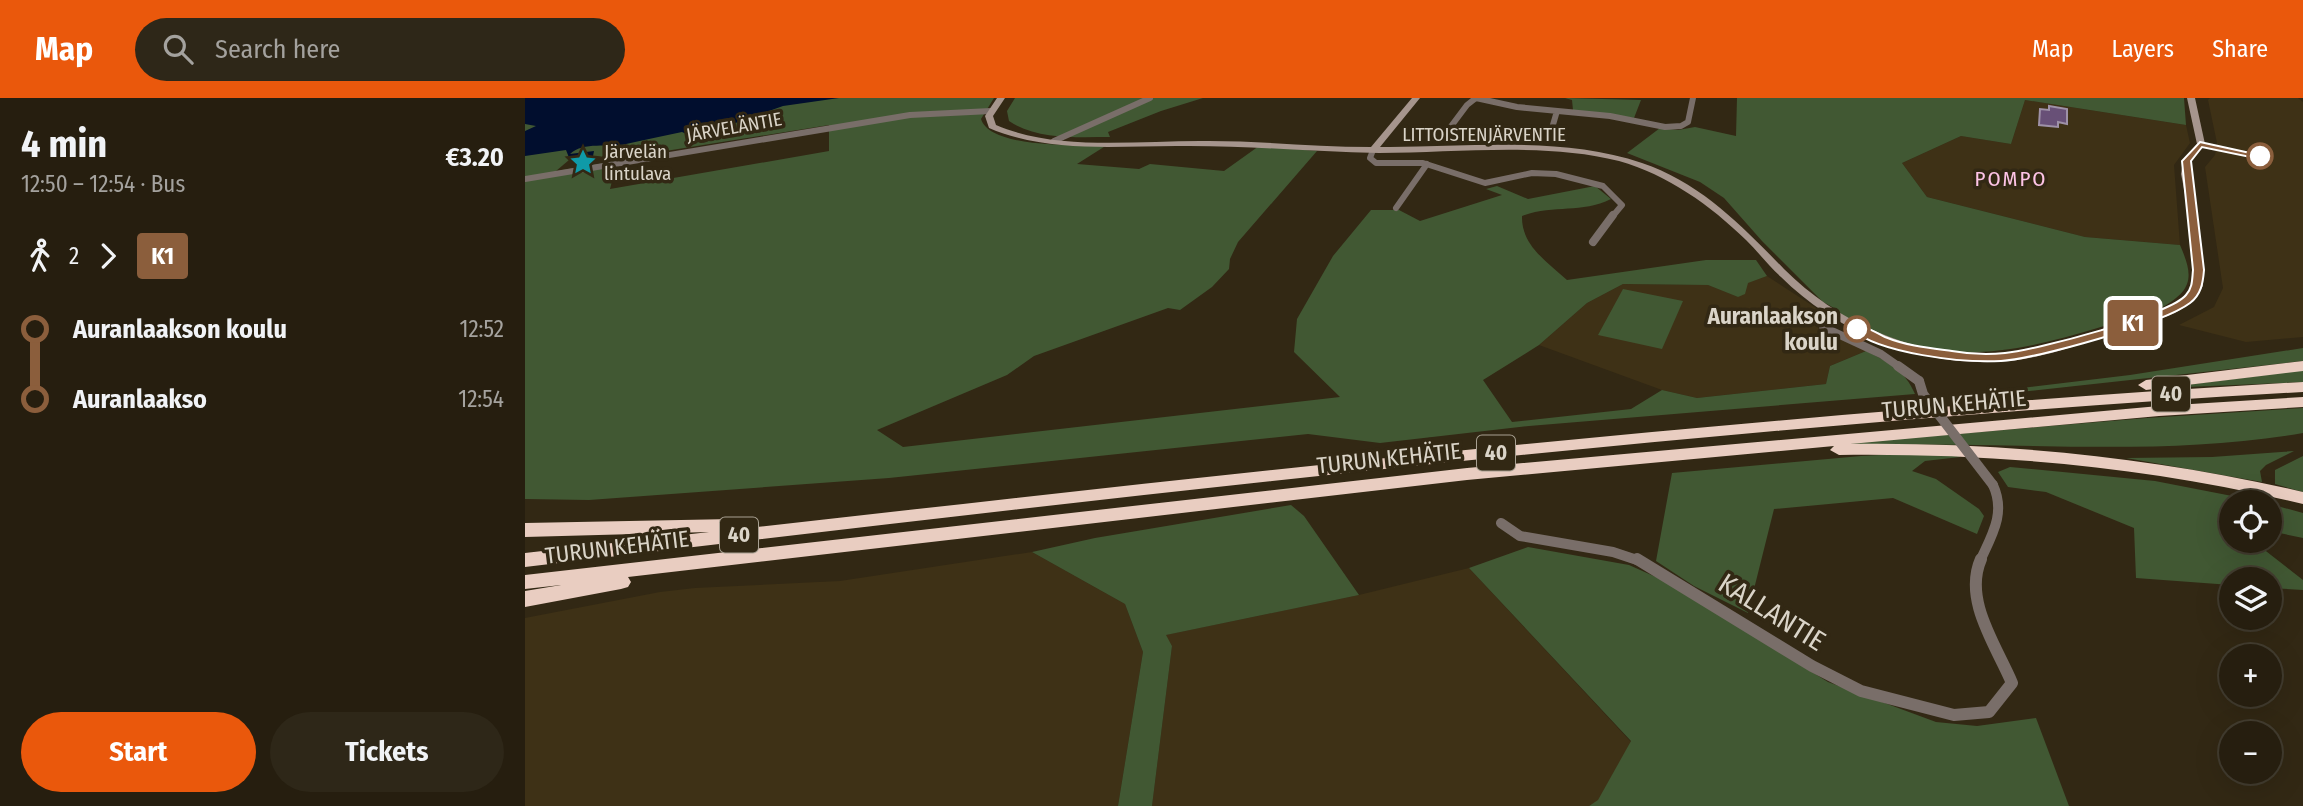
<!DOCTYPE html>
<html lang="en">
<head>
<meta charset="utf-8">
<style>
	body { margin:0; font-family:"Fira Sans Condensed",sans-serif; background:#2e2718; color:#f1f3f6; height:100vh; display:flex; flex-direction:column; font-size:26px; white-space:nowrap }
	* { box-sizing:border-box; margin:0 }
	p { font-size:23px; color:#a4a29e }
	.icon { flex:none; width:38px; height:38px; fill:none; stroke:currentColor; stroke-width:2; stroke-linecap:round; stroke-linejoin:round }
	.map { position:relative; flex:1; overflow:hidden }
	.drawer { display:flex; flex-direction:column; background:#261e0f; width:525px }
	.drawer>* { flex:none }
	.badge { padding:0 14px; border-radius:5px; font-size:24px; line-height:46px }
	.fabs { position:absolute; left:1694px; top:392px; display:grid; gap:14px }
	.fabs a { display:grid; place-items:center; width:63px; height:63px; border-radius:50%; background:#261e0f; box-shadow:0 7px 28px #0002,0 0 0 2px #423c2f; font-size:35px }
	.map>.badge { position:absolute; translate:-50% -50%; box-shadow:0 0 0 4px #fff }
	.legs { display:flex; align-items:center; gap:10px; height:77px; padding:0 21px; font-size:23px }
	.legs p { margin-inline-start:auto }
	.summary { display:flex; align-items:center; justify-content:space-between; height:119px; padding:0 21px }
	h1 { font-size:38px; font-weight:700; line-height:52px }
	.action { display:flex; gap:14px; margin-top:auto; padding:14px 21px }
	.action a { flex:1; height:80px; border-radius:42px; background:#ea580c; color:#fff; font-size:28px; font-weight:700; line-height:80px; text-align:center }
	.action a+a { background:#2e2718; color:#f1f3f6 }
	ul { padding:0 21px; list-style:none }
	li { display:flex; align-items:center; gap:24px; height:70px; font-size:26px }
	li i { display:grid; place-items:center; width:10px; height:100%; margin:0 9px; background:currentColor }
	li i::after { content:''; width:18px; height:18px; margin:-9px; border:5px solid; border-radius:50%; background:#261e0f }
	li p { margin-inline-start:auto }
	li:first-child i { background:linear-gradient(#0000 50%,currentColor 0) }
	li:last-child i { background:linear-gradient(currentColor 50%,#0000 0) }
	header { display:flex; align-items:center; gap:42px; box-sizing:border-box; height:98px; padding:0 35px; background:#ea580c; color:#fff }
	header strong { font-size:33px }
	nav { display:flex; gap:38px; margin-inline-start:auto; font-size:24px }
	.search { width:490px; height:63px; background:#2e2718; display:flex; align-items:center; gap:18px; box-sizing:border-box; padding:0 24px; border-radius:38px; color:#a4a29e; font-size:26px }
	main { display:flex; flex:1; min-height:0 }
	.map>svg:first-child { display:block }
</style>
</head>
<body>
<header>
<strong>Map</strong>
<div class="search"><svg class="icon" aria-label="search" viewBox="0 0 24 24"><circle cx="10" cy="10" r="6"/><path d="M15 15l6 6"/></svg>Search here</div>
<nav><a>Map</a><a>Layers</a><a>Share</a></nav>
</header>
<main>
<section class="drawer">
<div class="summary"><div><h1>4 min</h1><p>12:50 – 12:54 · Bus</p></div><b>€3.20</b></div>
<div class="legs"><svg class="icon" aria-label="walk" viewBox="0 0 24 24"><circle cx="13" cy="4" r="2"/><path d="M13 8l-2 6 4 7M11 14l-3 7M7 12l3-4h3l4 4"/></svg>2<svg class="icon" aria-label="forward" viewBox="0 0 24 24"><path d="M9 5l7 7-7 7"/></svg><b class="badge" style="background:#8b5e3c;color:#fff">K1</b></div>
<ul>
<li><i style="color:#8b5e3c"></i><b>Auranlaakson koulu</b><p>12:52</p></li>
<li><i style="color:#8b5e3c"></i><b>Auranlaakso</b><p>12:54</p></li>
</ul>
<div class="action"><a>Start</a><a>Tickets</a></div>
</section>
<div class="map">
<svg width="1778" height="708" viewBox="0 0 1778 708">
	<rect width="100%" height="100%" fill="#322814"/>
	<path fill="#3e3116" d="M1685,0H1773L1778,4V239L1721,244L1654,227L1689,209L1698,190L1680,69L1690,57L1692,45L1683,2Z
		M1500,2L1661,27L1665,45L1649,67L1655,147L1560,139L1402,99L1377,65L1436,38L1486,46Z
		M1242,178L1305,219L1292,225L1293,230L1341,253L1305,268L1301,286L1172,300L1137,292L1014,247L1062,205L1098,186L1183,187L1213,199L1222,185Z
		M507,454L600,506L618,554L593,708H0V520L135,494L170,490L315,483Z
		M944,470L1106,644L1073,703L1064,708H627L647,548L640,537L834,497Z"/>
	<path fill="#415833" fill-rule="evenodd" d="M0,0H469L456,21C465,51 556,47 582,47L552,66L614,71L625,66L699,73L734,48L792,53L713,144L705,161L704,171L687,189L655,212L643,210L509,258L482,277L352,332L378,349L815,299L769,254L772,221L808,158L846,112H874L895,123L977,97L961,91L972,88L1003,101L1070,88L1086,101C1056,116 1028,106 997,118C996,147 1022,164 1042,182L1181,162H1231L1242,178L1223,185L1220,196L1213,199L1183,187L1098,186L1062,205L1014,247L958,282L987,324L1106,311L1137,292L1172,300L1301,286L1305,268L1341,253C1363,264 1380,272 1390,296L1004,328L855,345L783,336L364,380L64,402L0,401ZM304,27V53L85,91L92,63L31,73L44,62L101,57L126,51L128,55Z
		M490,0H678L636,13L583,34L585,39C552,39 512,42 484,23L482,13Z
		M1040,0L1116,2L1109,20L1048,12L1047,2Z
		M1212,0H1659L1661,27L1500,2L1486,46L1436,38L1377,65L1402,99L1560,139L1655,147C1669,179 1668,192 1636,210C1548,237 1460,273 1368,243C1355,238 1336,230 1324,222C1315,215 1309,209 1298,204L1237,143L1199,100L1175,84L1102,55L1135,30L1153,32L1170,29L1211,38Z
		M1098,191L1158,203L1137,251L1073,237Z
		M1778,250V263L1459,298L1456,295L1605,277Z
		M1778,272V284L1638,290Z
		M1778,310V335C1628,361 1475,341 1323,348V345L1622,320Z
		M1433,353L1435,359L1400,363L1387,373L1411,381L1454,411L1459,418L1452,436L1368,400L1249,411L1223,515L1169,488L1131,463L1147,375L1336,358Z
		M1769,353L1741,367L1735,373L1737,384L1601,360L1687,359Z
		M1778,358V394L1750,386V372Z
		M1485,369L1630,383L1738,404H1706V443H1728L1778,482V492L1745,490V481H1706V487L1611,480L1609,430L1521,394L1483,389L1473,374Z
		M1745,406L1778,415V440L1745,433Z
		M766,407L779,418L834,497L641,537L647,548L627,708H593L618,554L600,506L507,454L570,440Z
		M1003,449L1104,467L1142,484L1303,584L1411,624L1452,628L1511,620L1544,708H1064L1073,702L1106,643L944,470Z"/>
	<path fill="#010e2e" d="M0,0H314L258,8L177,37L166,38L157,34C138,38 119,42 101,46C83,50 59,43 45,56L69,53L68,58L45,62L41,52L0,58V33L11,28L0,26Z"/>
	<path fill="#685077" stroke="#9e91a7" stroke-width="2" d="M1524,8L1542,11V26L1533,24V29L1514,27L1515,11L1524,12Z"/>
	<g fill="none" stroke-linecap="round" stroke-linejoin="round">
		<path stroke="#796e69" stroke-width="6" d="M951,0L992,9L1085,18L1140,29L1156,28L1163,24L1168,0
			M921,35L942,7L951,0
			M1025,37L1032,13
			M529,43L625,0
			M848,52L845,60L851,65H898L960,85L1007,75L1031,76L1078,88L1097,107L1087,119
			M0,81L385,17L466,13
			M871,110L902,66"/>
		<path stroke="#796e69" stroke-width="8" d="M1068,144L1088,117
			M1315,220L1298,226V229L1356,256L1376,270"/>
		<path stroke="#796e69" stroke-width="10" d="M1373,268L1394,283
			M976,425L995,438L1088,454L1115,463
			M1455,463C1467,437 1481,415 1468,387"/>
		<path stroke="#796e69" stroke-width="12" d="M1112,461L1287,568L1336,593L1429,617L1464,614L1487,585C1471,547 1438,502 1456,461"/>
		<path fill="#a6958d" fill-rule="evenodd" d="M472,0H480L468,18L471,27C534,54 616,42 684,43C738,43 792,49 846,49L887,0H895L855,49C940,50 1034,37 1117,65C1176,85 1217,128 1259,171C1321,233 1412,268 1500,253C1529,248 1558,237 1586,229C1607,222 1632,218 1651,206C1656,203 1663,197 1665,191C1675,171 1661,100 1656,76L1658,63L1672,46L1662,0H1670L1680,46L1666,63V76L1677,151L1678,188L1666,205L1650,215C1629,224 1606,230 1584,237C1556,246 1528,256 1499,261C1411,275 1319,241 1256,179C1244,168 1233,154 1221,142C1185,107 1143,77 1094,63C1019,44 931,55 854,55C786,54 719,47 651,48C589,48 522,55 464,30L460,18Z"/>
		<path fill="#e9cdc1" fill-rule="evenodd" d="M1778,263V273L1621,292L1613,287L1621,282Z
			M1778,284V294C1184,328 591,399 0,469V455L184,434L0,439V425L208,421L215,422L218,427L215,431C735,372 1256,314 1778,284Z
			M1778,299V309L1634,318L1325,346C1479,344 1628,359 1778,394V406C1624,369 1472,355 1314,357L1305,352L1309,348L942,382L103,479L106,484L103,489L96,491L0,509V493L36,487L0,491V477L942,370L1634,308Z"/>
		<path stroke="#796e69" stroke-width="10" d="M1394,283L1398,296L1468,387"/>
	</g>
	<path fill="#8b5e3c" stroke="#fff" stroke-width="2" d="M1675,44L1739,58L1735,61L1677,49L1666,63L1679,172C1678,185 1676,197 1665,205C1639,225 1511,261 1476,263C1438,265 1355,256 1326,231C1335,224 1350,234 1360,239C1382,248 1404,250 1427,253C1444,256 1463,257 1480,255C1511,252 1644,217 1661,197C1668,189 1667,181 1668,172L1657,63Z"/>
	<defs>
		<g id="sight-bare" transform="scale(2.1)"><path d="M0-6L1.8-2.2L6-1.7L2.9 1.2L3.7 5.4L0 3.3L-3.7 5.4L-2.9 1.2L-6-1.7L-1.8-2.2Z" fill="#0f9aa8" stroke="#322814" stroke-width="2.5" paint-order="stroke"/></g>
	</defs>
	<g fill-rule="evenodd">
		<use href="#sight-bare" x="58" y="64"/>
	</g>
	<g fill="#fff" stroke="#8b5e3c" stroke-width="3.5">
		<circle cx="1735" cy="58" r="12"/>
		<circle cx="1332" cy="231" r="12"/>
	</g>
	<g text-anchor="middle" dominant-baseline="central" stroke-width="7" stroke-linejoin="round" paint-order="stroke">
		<g font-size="19" fill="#dad4c8" stroke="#322814">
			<text transform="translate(209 29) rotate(-10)">JÄRVELÄNTIE</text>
			<text x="959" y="36">LITTOISTENJÄRVENTIE</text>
		</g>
		<g font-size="19" fill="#dad4c8" stroke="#322814" text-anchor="start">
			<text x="79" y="53">Järvelän<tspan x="79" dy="22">lintulava</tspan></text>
		</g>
		<g font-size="21" letter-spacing="2" fill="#fec4e7" stroke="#322814">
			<text x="1486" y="81">POMPO</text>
		</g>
		<g fill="#322814" stroke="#a8a092" stroke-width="2">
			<rect x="1627" y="278.5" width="38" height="35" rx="5"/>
			<rect x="952" y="337.5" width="38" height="35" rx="5"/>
			<rect x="195" y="419.5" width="38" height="35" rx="5"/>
		</g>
		<g font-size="21" font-weight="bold" fill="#dad4c8">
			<text x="1646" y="296">40</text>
			<text x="971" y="355">40</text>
			<text x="214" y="437">40</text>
		</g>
		<g font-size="23" font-weight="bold" fill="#dad4c8" stroke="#322814" text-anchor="end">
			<text x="1313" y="218">Auranlaakson<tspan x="1313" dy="26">koulu</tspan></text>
		</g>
		<g font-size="23" fill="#dad4c8" stroke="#322814">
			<text transform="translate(1429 306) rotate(-5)">TURUN KEHÄTIE</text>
			<text transform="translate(864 360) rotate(-6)">TURUN KEHÄTIE</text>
			<text transform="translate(92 449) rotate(-7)">TURUN KEHÄTIE</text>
		</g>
		<g font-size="28" fill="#dad4c8" stroke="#322814">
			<text transform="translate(1247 514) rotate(32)">KALLANTIE</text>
		</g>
	</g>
</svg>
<div class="fabs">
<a><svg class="icon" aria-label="locate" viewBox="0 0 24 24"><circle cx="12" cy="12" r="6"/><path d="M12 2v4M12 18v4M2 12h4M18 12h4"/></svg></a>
<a><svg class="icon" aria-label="layers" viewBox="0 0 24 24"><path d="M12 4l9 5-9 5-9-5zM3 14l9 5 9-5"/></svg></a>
<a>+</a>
<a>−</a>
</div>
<b class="badge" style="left:1608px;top:225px;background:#8b5e3c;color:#fff">K1</b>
</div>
</main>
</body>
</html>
